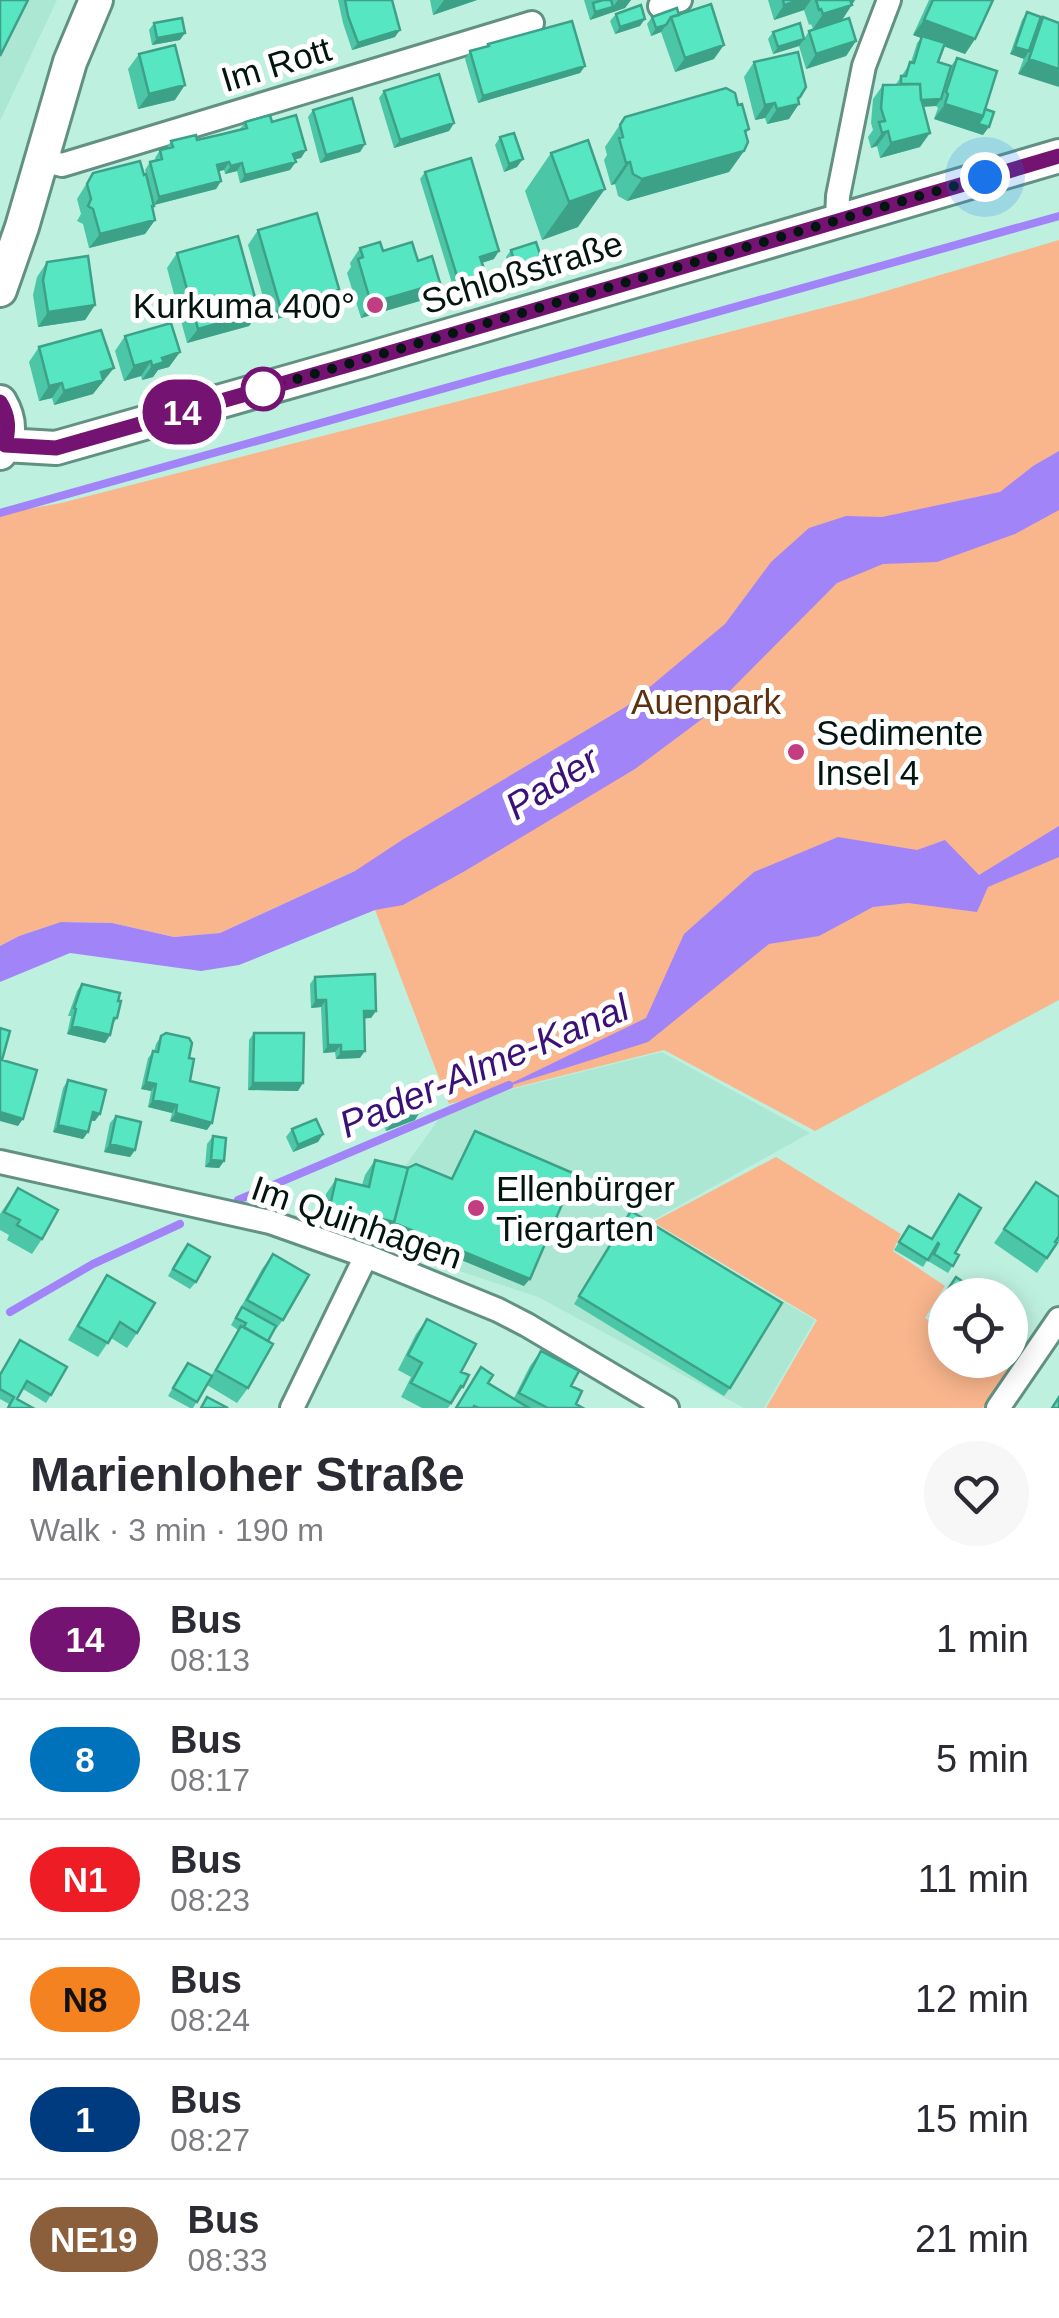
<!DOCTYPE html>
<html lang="en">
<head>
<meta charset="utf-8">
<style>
	body { margin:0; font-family:Helvetica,sans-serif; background:#f7f7f7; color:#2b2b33; height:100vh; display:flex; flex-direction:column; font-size:38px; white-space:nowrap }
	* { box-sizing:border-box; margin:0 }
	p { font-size:32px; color:#7c7c81 }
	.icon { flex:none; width:55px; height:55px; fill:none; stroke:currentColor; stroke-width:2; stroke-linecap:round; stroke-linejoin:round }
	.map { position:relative; height:1408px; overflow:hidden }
	.side { display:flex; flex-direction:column; background:#fff; flex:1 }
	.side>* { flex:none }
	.badge { padding:0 20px; border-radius:32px; font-size:35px; line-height:65px }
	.tools { position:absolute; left:928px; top:1278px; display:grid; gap:20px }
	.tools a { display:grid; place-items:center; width:100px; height:100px; border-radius:50%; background:#fff; box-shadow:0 5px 25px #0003; font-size:50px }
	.you { position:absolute; width:50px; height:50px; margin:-25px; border:8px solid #fff; border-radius:50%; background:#1a73e8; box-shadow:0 0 0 15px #1a73e833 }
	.map>.badge { position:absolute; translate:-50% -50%; box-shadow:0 0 0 5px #fff }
	.round { display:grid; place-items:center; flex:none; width:105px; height:105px; border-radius:52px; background:#f7f7f7 }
	.summary { display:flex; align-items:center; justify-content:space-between; height:170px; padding:0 30px }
	h1 { font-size:48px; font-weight:800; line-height:75px }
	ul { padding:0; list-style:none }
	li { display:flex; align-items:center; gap:30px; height:120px; padding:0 30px; border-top:2px solid #e1e1e2 }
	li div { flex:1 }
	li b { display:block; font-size:38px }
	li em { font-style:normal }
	li .badge { min-width:110px; font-weight:700; text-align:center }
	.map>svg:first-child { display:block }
</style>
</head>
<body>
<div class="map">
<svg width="1059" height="1408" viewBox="0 0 1059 1408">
	<rect width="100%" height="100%" fill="#bef0e0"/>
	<path fill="#ace7d4" d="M0,0H57L0,121Z
		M662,1052L810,1133L648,1223L815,1320L764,1408H744L538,1297L384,1246L400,1173L449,1105Z"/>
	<path fill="#f9b68d" d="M1059,240V1000L815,1131L664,1050L449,1104L375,910L355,871L220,933L174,937L112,923L62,922L19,936L0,946V514L61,503L862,298Z
		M776,1157L901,1234L893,1251L945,1286L925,1318L945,1331V1360H992L1008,1370L983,1408H766L817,1320L653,1222Z"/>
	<path fill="#a184f8" d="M1059,451V510L1015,534L937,562L883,564L837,583L702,719L635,769L465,871L403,905L375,910L239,965L201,971L70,953L0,982V946L19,936L61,922L112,923L174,937L220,933L355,871L402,840L627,706L725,624L771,562L809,528L846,516L882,517L1000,492L1033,466Z
		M1059,826V857L988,887L977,912L908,903L873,907L819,936L769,944L648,1042L499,1089L646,1018L684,934L754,872L838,837L917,850L945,840L979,875Z"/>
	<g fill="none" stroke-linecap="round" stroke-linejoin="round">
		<path stroke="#a184f8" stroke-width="8" d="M0,513L1059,216
			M238,1200L509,1085
			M10,1312L93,1264L180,1224"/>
		<g stroke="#629183" stroke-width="28">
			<path id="street" d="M660,6L680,0
				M41,160L62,165L532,23
				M837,220L838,196L864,66L889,0
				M0,1162L270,1222L366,1256L498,1310L527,1325L667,1408
				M292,1408L366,1256
				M998,1408L1059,1319"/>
		</g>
		<g stroke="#629183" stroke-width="38">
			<path id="secondary" d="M0,290L22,227L70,62L96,0
				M0,402C10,419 11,436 0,453
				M5,445L56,448L362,361L1059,156"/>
		</g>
		<use href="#street" stroke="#fff" stroke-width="22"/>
		<use href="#secondary" stroke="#fff" stroke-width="32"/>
	</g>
	<path fill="#4bc6a7" d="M338,0H392L395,37L352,50L343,23Z
		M430,0H477L433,15Z
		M584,0H631L625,8L590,20Z
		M768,0H855L842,20L813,29L811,24L809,25L804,10L774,20Z
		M929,0H993L975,39L965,54L944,46L938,62L951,66L957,58L985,109L983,135L934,119L938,108L936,106L923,107L920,147L880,158L877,146L871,148L868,137L873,130L871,123L873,99L883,85L896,84L911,62L917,43L921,38L913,35Z
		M1027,12L1038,25L1043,17L1059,23L1018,74L1024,58L1010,54L1022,20Z
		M616,14L640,26L615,34L610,21Z
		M679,15L714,59L675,72L661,32L651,36L647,24L652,17Z
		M154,23L180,40L152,45L149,30Z
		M538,29L585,66L580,73L478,103L465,59L470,51L486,46L488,44L536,31Z
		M809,31L856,41L846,56L806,69L799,46L773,54L768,39L773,32L804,39Z
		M139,54L175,100L138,109L128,69Z
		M754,62L798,100L789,119L767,124L765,118L755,120L744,77Z
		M384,91L454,123L449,131L394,148L379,98Z
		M313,110L365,144L360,152L320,163L308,117Z
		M625,117L749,129L746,133L744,151L729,172L627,201L618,196L615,184L611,185L604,160L607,155L605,147Z
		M245,122H272L306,150L301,158L295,159L290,170L240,183L237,171L225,174L224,170L219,171L221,181L216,189L154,205L145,170L150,162L156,161L155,158L160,150L166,149L171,141L197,140L240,129Z
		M500,137L517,167L504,172L495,145Z
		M551,153L578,227L542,240L525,191Z
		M425,172L494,259L482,263L487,278L482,286L455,293L420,179Z
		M93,173L154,206L152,208L155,220L145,234L89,248L83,224L77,221L81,214L77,199Z
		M258,230L329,304L270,321L248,245Z
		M360,248L383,251L430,298L361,318L347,273L351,267L350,263Z
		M511,250L538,270L512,278L506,257Z
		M177,253L259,312L249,326L187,343L167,268Z
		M47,262L95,305L85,320L38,327L33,295L37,277Z
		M125,336L180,352L169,367L158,370L153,377L142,380L141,376L124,381L115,351Z
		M39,347L103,383L100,384L93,394L54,405L52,398L39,401L29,362Z
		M315,977L376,1011L371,1018H364L360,1058L336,1059L335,1052L323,1053L321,1007L311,1008L310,984Z
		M82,984L118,1001L117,1018L112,1025L110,1035L105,1043L67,1034L71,1016H68L77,991Z
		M254,1033L298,1091L248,1090L249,1040Z
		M161,1036L189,1058L190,1081L207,1130L170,1121L172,1113L148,1107L151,1091L141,1089L148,1058L154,1051L156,1044Z
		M68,1080L95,1121H91L88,1132L83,1139L53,1132L63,1088Z
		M385,1108L415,1120L386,1131L379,1115Z
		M116,1116L135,1150L130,1157L104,1152L110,1123Z
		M292,1129L323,1134L318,1142L293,1152L286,1137Z
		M475,1131L524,1286L389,1230V1229L384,1237L319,1221L326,1194L336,1179L362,1185L365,1175L375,1160L451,1178L470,1139Z
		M213,1136L224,1161L219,1168L205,1167L207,1144Z
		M1036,1182L1059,1197V1241L1037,1273L994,1243Z
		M18,1188L42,1239L32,1254L7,1240L9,1235L0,1230V1214Z
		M626,1219L730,1388L724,1396L574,1304Z
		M909,1226L959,1255L948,1273L928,1261L934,1252L933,1251L923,1267L894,1250Z
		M182,1251L196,1282L190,1289L168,1276Z
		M273,1254L283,1320L272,1334L248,1388L237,1403L207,1385L193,1408H190L168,1396L183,1370L211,1376L238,1330L231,1325L262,1269Z
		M107,1275L137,1333L127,1348L111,1338L98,1357L68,1340L97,1290Z
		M956,1277L975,1290L945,1295V1327L929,1317Z
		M427,1319L461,1372L463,1387L448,1408H422L401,1397L411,1377L398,1370L416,1334Z
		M20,1340L51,1395L46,1403L23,1389L17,1399L33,1408H7L9,1404L0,1399V1373Z
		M541,1351L571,1386L576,1404L583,1408H455L488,1383L514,1398L530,1366Z"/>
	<path fill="#3da188" d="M444,0H477L433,15Z
		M618,0H631L625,8L590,20L595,12L613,7Z
		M800,0H811L804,10L774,20L784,5Z
		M850,0H855L842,20L813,29L823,14Z
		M645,19L640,26L615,34L620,27Z
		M924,20L975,39L965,54L913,35Z
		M666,25L661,32L651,36L656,28Z
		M400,30L395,37L352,50L358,43Z
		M185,33L180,40L152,45L157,38Z
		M804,39L799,46L773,54L778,47Z
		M856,41L846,56L806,69L816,54Z
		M724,45L714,59L675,72L685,58Z
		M1015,47L1029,51L1024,59L1010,54Z
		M1029,59L1059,69V87L1018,74Z
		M585,66L580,73L478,103L483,96Z
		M185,85L175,100L138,109L149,94Z
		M800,97L795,105L799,104L789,119L767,124L777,109Z
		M941,99L936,106L910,107L915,100Z
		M775,103L765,118L755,120L765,105Z
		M945,104L983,116L989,127L983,135L934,119Z
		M454,123L449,131L394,148L400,140Z
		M888,131L877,146L871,148L882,133Z
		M930,133L920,147L880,158L891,143Z
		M365,144L360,152L320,163L326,155Z
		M306,150L301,158L288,161L293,154Z
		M744,151L729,172L627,201L642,179Z
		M523,159L517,167L504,172L509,164Z
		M229,162L224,170L212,173L217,165Z
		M296,162L290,170L240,183L245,175Z
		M630,162L615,184L611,185L626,163Z
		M242,163L237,171L225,174L231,166Z
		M221,181L216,189L154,205L159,197Z
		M605,189L578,227L542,240L569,202Z
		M155,220L145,234L89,248L100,234Z
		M499,251L494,259L475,265L480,257Z
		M543,263L538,270L512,278L517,271Z
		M487,278L482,286L455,293L460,286Z
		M440,283L430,298L361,318L371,303Z
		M339,289L329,304L270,321L280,306Z
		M95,305L85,320L38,327L48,312Z
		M259,312L249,326L187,343L198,329Z
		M180,352L169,367L158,370L153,377L142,380L152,366L162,358Z
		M151,361L141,376L124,381L134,366Z
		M114,368L93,394L54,405L64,391L101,372Z
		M62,383L52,398L39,401L49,386Z
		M316,1000H326L321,1007L311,1008Z
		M364,1011H376L371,1018L358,1019Z
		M72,1026L110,1035L105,1043L67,1034Z
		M328,1045H341L335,1052L323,1053Z
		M365,1051L360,1058L336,1059L341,1052Z
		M146,1082L156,1084L151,1091L141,1089Z
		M253,1083H303L298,1091L248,1090Z
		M153,1100L177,1105L172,1113L148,1107Z
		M0,1112L23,1119L18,1126L0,1121Z
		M93,1112L100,1114L95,1121L88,1120Z
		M420,1112L415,1120L386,1131L391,1124Z
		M176,1113L212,1123L207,1130L170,1121Z
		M58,1125L88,1132L83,1139L53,1132Z
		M323,1134L318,1142L293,1152L298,1145Z
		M110,1144L135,1150L130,1157L104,1152Z
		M211,1160L224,1161L219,1168L205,1167Z
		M330,1206L394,1222L384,1237L319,1221Z
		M394,1223L530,1279L524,1286L389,1230Z"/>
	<path fill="#57e6c2" stroke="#3da188" stroke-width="2.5" d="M0,0H28L0,56Z
		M345,0H392L400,30L358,43L348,16Z
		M603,0H611L613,7L595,12L593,3Z
		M783,0H800L784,5Z
		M816,0H850L852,5L823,14L821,9L819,10Z
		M933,0H993L975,39L924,20Z
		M711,4L724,45L685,58L671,17Z
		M641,5L645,19L620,27L616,14Z
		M677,8L679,15L671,17L666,25L656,28L652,17Z
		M1027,12L1041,17L1029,51L1015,47Z
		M1043,17L1059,23V69L1029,59Z
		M182,18L185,33L157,38L154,23Z
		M849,18L856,41L816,54L809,31Z
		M572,21L585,66L483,96L470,51L489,46L488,44Z
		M800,23L804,39L778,47L773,32Z
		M922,36L945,43L938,62L951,66L941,99L921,100L920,84H901V76H906L910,62L914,63Z
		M175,45L185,85L149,94L139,54Z
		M798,52L806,87L800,97L798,98L799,104L777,109L775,103L765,105L754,62Z
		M957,58L997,71L983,116L945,104L948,94L946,92Z
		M439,74L454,123L400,140L384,91Z
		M920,84L921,98L930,133L891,143L888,131L882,133L879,122L885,121L881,108L883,85Z
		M726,88L735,93L738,105L742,104L749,129L745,131L748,142L744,151L642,179L633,174L630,162L626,163L619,138L623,137L620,125L625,117Z
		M352,98L365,144L326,155L313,110Z
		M985,109L994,112L989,127L978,124L983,116Z
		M270,115L272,122L296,115L306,150L293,154L296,162L245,175L242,163L231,166L229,162L217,165L221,181L159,197L150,162L162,159L160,150L173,147L171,141L196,135L197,140L223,134L247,128L245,122Z
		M514,133L523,159L509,164L500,137Z
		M588,140L605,189L569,202L551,153Z
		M471,158L499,251L480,257L487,278L460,286L425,172Z
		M140,161L144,175L146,174L154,206H152L155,220L100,234L93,209L88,206L91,199L87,184L93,173Z
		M317,213L339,289L280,306L258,230Z
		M238,236L259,312L198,329L177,253Z
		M380,242L383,251L412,242L418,261L432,256L440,283L371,303L358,259L363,257L360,248Z
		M536,242L543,263L517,271L511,250Z
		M88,256L95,305L48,312L43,280L47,262Z
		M171,323L180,352L162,358L164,362L152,366L151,361L134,366L125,336Z
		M101,330L114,368L101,372L103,380L64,391L62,383L49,386L39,347Z
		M375,974L376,1011H364L365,1051L341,1052V1045H328L326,1000H316L315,977Z
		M82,984L120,993L118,1001H121L117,1018H114L110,1035L72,1026L76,1009L74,1008Z
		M0,1028L10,1031L2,1060L37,1070L23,1119L0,1112Z
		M166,1033L189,1038L192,1043L189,1058L194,1059L190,1081L219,1088L212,1123L176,1113L177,1105L153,1100L156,1084L146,1082L153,1051L158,1052L161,1036Z
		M254,1033H304L303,1083H253Z
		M68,1080L106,1090L100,1114L93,1112L88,1132L58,1125Z
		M414,1096L420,1112L391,1124L385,1108Z
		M116,1116L141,1122L135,1150L110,1144Z
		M316,1119L323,1134L298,1145L292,1129Z
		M475,1131L575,1174L530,1279L394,1223L408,1168L416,1164L452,1179Z
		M213,1136L226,1138L224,1161L211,1160Z
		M375,1160L408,1168L394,1222L330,1206L336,1179L369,1187Z
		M1036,1182L1059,1197V1236L1055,1242L1057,1243L1047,1258L1004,1229Z
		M18,1188L58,1210L42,1239L17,1225L20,1220L4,1212Z
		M959,1194L981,1208L955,1253L959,1255L953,1266L934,1254L939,1244L938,1243L928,1260L899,1242L909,1226L932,1239Z
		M631,1211L782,1303L730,1388L579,1296Z
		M188,1244L210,1257L196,1282L173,1269Z
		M273,1254L309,1275L283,1320L247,1300Z
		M107,1275L155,1303L137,1333L120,1322L108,1343L78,1326Z
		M956,1277L975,1290L979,1283L996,1295H945V1316L934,1310Z
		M1010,1304L1019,1310L1010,1323Z
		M242,1307L276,1326L268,1341L244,1327L246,1323L236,1318Z
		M427,1319L476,1344L461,1372L469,1375L463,1387L461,1386L451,1403L411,1383L422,1363L408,1355Z
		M241,1326L273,1344L248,1388L216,1370Z
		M20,1340L67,1367L51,1395L27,1381L17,1399L33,1408H8L14,1397L0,1389V1375Z
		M541,1351L579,1371L571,1386L582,1391L576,1404L583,1408H548L519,1393Z
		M188,1363L212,1376L197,1402L173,1388Z
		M481,1367L493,1375L488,1383L529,1408H479L474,1406L473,1408H456Z
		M207,1397L228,1408H201Z
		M1059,1397V1408H1052Z"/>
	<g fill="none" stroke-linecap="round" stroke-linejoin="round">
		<g stroke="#fff" stroke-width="22">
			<path id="line" d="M0,402C9,416 9,429 5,445L56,448L362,361L1059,156"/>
		</g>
		<use href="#line" stroke="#751372" stroke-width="15"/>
		<path stroke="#031510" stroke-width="10" stroke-dasharray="0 18" d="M263,389L985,177"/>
	</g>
	<g fill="#c23d81" stroke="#fff" stroke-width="4">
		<circle cx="375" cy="305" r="10"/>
		<circle cx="796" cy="752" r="10"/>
		<circle cx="476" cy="1208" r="10"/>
	</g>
	<circle fill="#fff" stroke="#751372" stroke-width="5" cx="263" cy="389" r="20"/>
	<g text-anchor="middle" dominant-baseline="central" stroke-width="10" stroke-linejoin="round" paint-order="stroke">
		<g font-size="35" fill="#031510" stroke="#fff">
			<text transform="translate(276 64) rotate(-17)">Im Rott</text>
			<text transform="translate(522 272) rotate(-17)">Schloßstraße</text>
			<text transform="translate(357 1222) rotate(19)">Im Quinhagen</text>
		</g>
		<g font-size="35" fill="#031510" stroke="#fff" text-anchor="start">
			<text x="355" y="305" text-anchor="end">Kurkuma 400°</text>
			<text x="816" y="732">Sedimente<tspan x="816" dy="40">Insel 4</tspan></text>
			<text x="496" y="1188">Ellenbürger<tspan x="496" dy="40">Tiergarten</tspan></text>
		</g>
		<g font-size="35" fill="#5d300f" stroke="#fff">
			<text x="706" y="701">Auenpark</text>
		</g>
		<g font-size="38" font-style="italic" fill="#3b1179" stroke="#fff">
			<text transform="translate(552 783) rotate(-32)">Pader</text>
			<text transform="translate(484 1066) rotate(-23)">Pader-Alme-Kanal</text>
		</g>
	</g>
</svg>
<div class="tools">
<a><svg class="icon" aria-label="locate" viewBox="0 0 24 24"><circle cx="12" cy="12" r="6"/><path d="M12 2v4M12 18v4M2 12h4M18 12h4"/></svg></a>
</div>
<div class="you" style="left:985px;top:177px"></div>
<b class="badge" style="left:182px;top:412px;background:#751372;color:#fff">14</b>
</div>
<section class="side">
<div class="summary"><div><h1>Marienloher Straße</h1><p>Walk · 3 min · 190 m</p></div><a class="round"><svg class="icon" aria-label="heart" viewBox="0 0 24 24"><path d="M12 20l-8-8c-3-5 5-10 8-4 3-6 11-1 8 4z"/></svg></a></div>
<ul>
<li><span class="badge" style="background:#751372;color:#fff">14</span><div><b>Bus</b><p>08:13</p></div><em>1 min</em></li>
<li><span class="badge" style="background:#0072bc;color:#fff">8</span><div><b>Bus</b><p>08:17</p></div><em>5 min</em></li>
<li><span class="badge" style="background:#ee1c25;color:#fff">N1</span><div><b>Bus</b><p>08:23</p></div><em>11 min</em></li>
<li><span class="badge" style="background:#f58220;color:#111">N8</span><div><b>Bus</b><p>08:24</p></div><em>12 min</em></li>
<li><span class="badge" style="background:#003b80;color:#fff">1</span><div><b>Bus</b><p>08:27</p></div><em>15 min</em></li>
<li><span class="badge" style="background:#8b5e3c;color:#fff">NE19</span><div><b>Bus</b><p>08:33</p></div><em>21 min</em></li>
</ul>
</section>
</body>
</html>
